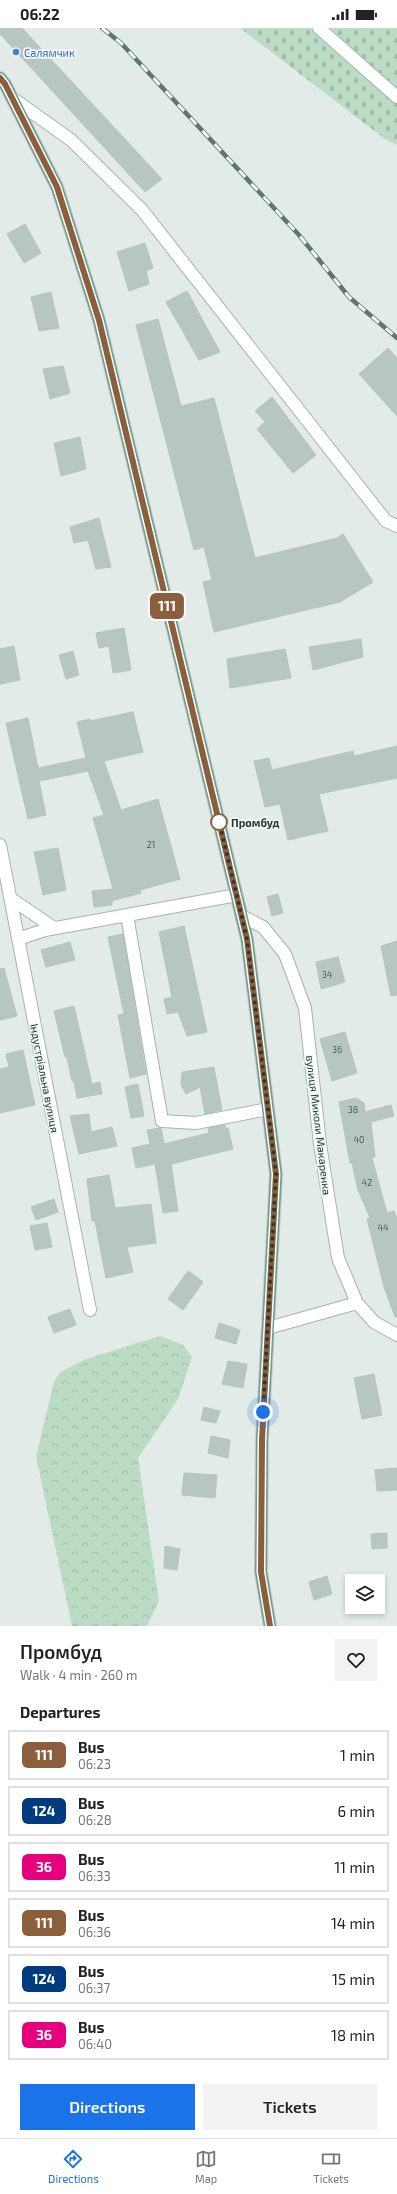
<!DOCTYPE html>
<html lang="en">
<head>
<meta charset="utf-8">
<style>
	body { margin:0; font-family:"Exo 2",sans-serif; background:#f2f2f2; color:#222; height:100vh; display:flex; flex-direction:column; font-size:15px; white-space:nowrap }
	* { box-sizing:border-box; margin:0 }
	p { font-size:13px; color:#767676 }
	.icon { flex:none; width:22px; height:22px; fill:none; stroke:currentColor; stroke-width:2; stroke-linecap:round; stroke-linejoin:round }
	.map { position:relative; height:1598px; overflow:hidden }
	.sheet { display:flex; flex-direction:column; background:#fff; flex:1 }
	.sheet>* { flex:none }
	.badge { padding:0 8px; border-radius:6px; font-size:14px; line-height:26px }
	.tools { position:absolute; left:345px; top:1546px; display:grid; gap:8px }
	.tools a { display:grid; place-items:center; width:40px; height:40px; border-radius:0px; background:#fff; box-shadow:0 2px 6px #0003; font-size:20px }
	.you { position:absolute; width:20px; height:20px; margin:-10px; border:3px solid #fff; border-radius:50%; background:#1a73e8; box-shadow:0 0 0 6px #1a73e833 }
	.map>.badge { position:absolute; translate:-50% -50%; box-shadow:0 0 0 2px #fff }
	h2 { padding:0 20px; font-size:15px; line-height:36px }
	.round { display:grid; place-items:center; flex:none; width:42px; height:42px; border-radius:0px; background:#f2f2f2 }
	.headline { display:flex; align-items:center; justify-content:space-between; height:68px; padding:0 20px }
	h1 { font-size:19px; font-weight:600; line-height:30px }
	.primary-button { display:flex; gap:8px; margin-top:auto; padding:8px 20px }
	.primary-button a { flex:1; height:46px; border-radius:0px; background:#1a73e8; color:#fff; font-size:16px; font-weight:600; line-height:46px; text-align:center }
	.primary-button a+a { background:#f2f2f2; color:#222 }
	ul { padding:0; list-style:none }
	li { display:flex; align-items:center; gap:12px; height:50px; margin:0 8px 6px; padding:0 12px; border:2px solid #e0e0e0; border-radius:0px }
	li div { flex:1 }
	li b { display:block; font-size:15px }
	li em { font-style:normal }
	li .badge { min-width:44px; font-weight:700; text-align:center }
	.status { display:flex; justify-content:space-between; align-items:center; height:28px; padding:0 20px; background:#fff; direction:ltr }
	.status svg { height:11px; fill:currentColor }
	.tab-bar { display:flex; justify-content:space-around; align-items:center; height:56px; border-top:1px solid #e0e0e0; background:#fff; font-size:11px; color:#767676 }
	.tab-bar a { display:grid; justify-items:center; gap:2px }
	.tab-bar .current { color:#1a73e8 }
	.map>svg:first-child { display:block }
</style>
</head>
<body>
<div class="status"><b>06:22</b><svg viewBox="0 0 49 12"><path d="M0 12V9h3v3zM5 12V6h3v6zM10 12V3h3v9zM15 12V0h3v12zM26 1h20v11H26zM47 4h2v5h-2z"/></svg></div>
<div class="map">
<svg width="397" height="1598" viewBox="0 0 397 1598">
	<defs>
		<pattern id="forest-crowns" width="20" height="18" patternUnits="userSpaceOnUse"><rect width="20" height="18" fill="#bcdbc4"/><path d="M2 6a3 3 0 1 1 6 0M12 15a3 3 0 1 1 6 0" fill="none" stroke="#a1bda9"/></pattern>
		<pattern id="cemetery-stones" width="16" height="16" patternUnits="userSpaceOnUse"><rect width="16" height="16" fill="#bcdbc4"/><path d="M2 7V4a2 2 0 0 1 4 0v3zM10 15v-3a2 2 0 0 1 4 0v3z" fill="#a1bda9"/></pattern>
	</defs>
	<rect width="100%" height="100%" fill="#e2ebe7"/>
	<path fill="url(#forest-crowns)" d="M160,1308L183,1317L192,1329L178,1371L138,1430L159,1573L147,1598H72L36,1428L54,1354L60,1344L86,1331Z"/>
	<path fill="url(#cemetery-stones)" d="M240,0H397V117L385,111Z"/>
	<path fill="#b7c6c0" stroke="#b5c4be" d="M0,0H22L162,151L145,164L0,6Z
		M25,196L41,225L24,235L7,206Z
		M145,215L153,240L146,243L149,256L129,263L117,224Z
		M187,263L220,324L199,332L166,274Z
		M51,264L59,300L39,303L31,269Z
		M158,291L181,378L214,370L255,530L337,510L343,506L373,554L340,574L214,604L203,554L212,552L204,519L194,522L136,297Z
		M388,320L397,330V388L359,346Z
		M63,338L70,365L50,371L43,341Z
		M272,369L316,427L293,445L257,401L265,394L255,383Z
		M80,409L86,441L61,448L54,415Z
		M99,490L111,539L96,541L88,512L74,515L70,499Z
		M124,600L131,642L113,645L109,618L99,620L96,605Z
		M361,611L363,629L313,642L309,619Z
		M14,618L20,652L0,656V621Z
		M285,621L291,650L230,660L227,631Z
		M73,623L79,647L66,651L59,627Z
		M133,684L143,724L104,733L121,782L158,771L180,851L140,862L141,865L112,873V877L94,879L92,863L113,861L93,790L104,787L88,743L39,753L46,787L28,791L6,695L28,690L38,740L86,730L77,694L90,691V693Z
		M397,718V750L319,766L328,803L288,812L280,776L265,779L254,733L269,730L272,742L353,723L354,728Z
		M58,820L66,862L43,867L34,824Z
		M278,866L283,885L272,888L267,869Z
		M184,898L207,1004L187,1008L178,984L167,986L164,971L172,969L159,904Z
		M123,906L146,1046L130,1050L118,987L124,986L108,909Z
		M397,913V967L391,968L381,918Z
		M70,914L75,932L46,939L41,922Z
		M338,929L345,954L321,961L316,934Z
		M4,940L17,988L0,992V941Z
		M74,978L92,1056L100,1054L102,1066L77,1070L74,1053H72L67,1029H65L54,983Z
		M345,1004L357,1045L332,1053L320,1011Z
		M23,1022L35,1077L0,1085V1041L9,1039L6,1026Z
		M214,1039L222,1082L205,1086L200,1059L186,1066L181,1057L182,1044Z
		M138,1056L144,1088L131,1090L125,1059Z
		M356,1070L364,1075L365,1084L391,1077L394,1088L371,1094L375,1129L372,1130L387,1185L394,1183L397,1190V1289H395L384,1259L367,1191L370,1190L358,1162L352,1135H350L339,1074Z
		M89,1086L91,1104L112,1099L117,1118L79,1126L70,1088Z
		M225,1097L226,1101L228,1100L233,1121L171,1136L178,1183L163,1185L155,1136L136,1140L132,1120L150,1116L147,1102L161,1100L164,1116L209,1105L208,1100Z
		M109,1147L115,1180L151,1176L156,1215L127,1219L133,1244L106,1250L95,1193H92L87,1151Z
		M54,1171L58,1184L36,1192L31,1179Z
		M47,1195L52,1219L35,1222L30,1198Z
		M188,1243L203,1254L183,1282L168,1271Z
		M70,1281L76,1297L54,1305L48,1289Z
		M219,1295L240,1302L236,1316L215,1310Z
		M228,1333L247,1336L243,1360L222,1356Z
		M374,1346L382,1387L362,1391L354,1350Z
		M204,1379L220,1383L216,1395L201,1392Z
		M211,1408L230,1412L228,1430L208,1425Z
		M397,1440V1462L377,1463L375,1442Z
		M184,1445L217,1447L215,1470L182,1467Z
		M387,1505V1520L372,1521L371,1506Z
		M165,1518L180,1521L177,1542L164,1540Z
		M327,1548L332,1566L314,1572L309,1554Z"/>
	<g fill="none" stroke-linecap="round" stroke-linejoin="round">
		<g stroke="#a5b3ae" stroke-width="14">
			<path id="minor" d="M319,0L397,69
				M12,70L71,112L142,182L386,493L397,498
				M0,817L90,1282
				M10,870L54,900
				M127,887L162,1093L196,1095L268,1081
				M242,888L263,899L285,926L305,980L320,1116L338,1230L357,1275L374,1294L397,1307
				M18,911L45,902L237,867
				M268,1300L357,1275"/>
		</g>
		<g stroke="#c1c8c6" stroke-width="14">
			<path id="major" d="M0,50L5,56L57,159L99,292L247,911L276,1146L262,1412L261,1544L270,1598"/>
		</g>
		<use href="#minor" stroke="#fff" stroke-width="12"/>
		<use href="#major" stroke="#699e90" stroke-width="12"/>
		<g stroke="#5d7770" stroke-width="4.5">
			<path id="rail" d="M102,0L121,15L299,207L349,269L397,310"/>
		</g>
		<use href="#rail" stroke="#f2f8f5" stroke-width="3" stroke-dasharray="9" stroke-linecap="butt"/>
	</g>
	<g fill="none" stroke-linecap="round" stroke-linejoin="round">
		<g stroke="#fff" stroke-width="9">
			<path id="line" d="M0,50L5,56L57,159L99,292L247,911L276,1146L262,1412L261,1544L270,1598"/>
		</g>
		<use href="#line" stroke="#8b5e3c" stroke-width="6"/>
		<path stroke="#233b35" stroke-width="4" stroke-dasharray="0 7.2" d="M219,794L218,789L247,911L276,1146L263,1384"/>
	</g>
	<circle fill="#3f7fe0" stroke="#f2f8f5" stroke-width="1.5" cx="16" cy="24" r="4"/>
	<circle fill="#fff" stroke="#8b5e3c" stroke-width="2" cx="219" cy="794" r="8"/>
	<g text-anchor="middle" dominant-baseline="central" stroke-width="3.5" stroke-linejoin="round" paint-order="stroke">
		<g font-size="9" fill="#485e58">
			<text x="151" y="816">21</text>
			<text x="327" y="946">34</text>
			<text x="337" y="1021">36</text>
			<text x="353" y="1081">38</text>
			<text x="359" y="1111">40</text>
			<text x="367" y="1154">42</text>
			<text x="383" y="1199">44</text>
		</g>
		<g font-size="11" fill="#366cbe" stroke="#f2f8f5" text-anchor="start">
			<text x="24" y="24">Салямчик</text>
		</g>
		<g font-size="11" font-weight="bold" fill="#233b35" stroke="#f2f8f5" text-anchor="start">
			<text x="231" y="794">Промбуд</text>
		</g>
		<g font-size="11" fill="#233b35" stroke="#f2f8f5">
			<text transform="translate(45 1050) rotate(79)">Індустріальна вулиця</text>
			<text transform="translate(319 1097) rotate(83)">вулиця Миколи Макаренка</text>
		</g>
	</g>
</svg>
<div class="tools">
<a><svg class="icon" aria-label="layers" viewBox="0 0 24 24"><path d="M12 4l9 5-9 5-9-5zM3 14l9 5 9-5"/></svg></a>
</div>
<div class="you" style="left:263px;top:1384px"></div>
<b class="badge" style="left:167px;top:578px;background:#8b5e3c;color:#fff">111</b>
</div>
<section class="sheet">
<div class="headline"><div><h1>Промбуд</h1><p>Walk · 4 min · 260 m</p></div><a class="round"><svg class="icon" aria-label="heart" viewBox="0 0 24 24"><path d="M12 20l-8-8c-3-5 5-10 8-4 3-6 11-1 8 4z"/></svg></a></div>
<h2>Departures</h2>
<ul>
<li><span class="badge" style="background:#8b5e3c;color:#fff">111</span><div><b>Bus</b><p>06:23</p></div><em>1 min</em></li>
<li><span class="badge" style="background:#003b80;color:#fff">124</span><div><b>Bus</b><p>06:28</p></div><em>6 min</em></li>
<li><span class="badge" style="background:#e6007e;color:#fff">36</span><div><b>Bus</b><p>06:33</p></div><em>11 min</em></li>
<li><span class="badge" style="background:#8b5e3c;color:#fff">111</span><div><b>Bus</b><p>06:36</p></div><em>14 min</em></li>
<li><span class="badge" style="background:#003b80;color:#fff">124</span><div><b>Bus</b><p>06:37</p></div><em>15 min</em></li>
<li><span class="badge" style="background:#e6007e;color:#fff">36</span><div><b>Bus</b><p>06:40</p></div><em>18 min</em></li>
</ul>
<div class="primary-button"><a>Directions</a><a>Tickets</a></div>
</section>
<nav class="tab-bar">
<a class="current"><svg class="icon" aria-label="directions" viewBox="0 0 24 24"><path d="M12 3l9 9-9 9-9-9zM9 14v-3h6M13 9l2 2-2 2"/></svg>Directions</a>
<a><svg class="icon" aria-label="map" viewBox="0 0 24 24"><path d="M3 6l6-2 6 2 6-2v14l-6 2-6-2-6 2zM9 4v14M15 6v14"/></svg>Map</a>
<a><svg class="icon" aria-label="tickets" viewBox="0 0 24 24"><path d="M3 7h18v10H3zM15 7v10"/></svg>Tickets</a>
</nav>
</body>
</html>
